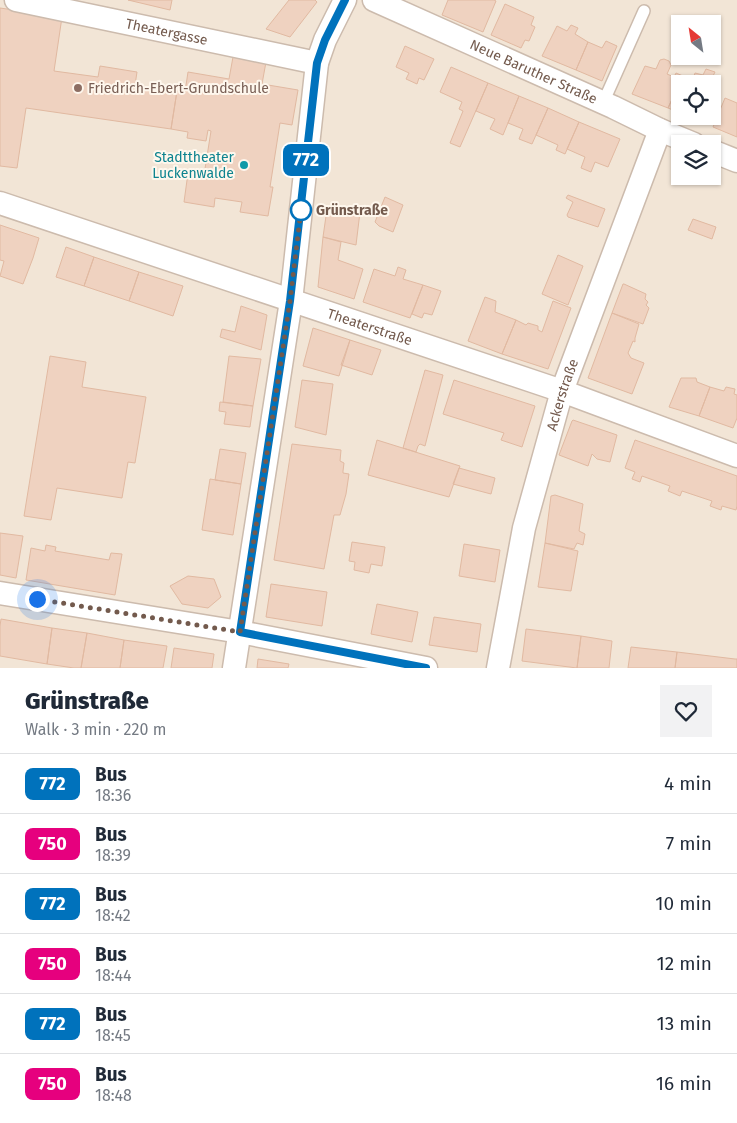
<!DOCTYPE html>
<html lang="en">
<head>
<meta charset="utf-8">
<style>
	body { margin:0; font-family:"Fira Sans",sans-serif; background:#f2f2f3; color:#1f2937; height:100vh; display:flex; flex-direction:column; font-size:19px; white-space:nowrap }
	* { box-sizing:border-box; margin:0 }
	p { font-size:16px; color:#747a83 }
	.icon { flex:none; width:28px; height:28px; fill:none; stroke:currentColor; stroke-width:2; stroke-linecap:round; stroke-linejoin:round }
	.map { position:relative; height:668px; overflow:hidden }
	.side { display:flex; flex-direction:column; background:#fff; flex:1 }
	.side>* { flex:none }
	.badge { padding:0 10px; border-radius:8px; font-size:18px; line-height:32px }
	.needle { width:32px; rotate:330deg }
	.fabs { position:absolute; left:671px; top:15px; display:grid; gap:10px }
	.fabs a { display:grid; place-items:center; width:50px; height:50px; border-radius:0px; background:#fff; box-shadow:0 1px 4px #0004; font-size:25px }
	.you { position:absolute; width:25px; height:25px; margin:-12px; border:4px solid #fff; border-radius:50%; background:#1a73e8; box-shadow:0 0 0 8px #1a73e833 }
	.map>.badge { position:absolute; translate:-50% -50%; box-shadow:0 0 0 2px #fff }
	.round { display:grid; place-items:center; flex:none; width:52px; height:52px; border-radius:0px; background:#f2f2f3 }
	.head { display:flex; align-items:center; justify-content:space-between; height:85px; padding:0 25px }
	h1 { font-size:24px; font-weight:800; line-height:38px }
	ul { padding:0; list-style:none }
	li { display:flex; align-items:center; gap:15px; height:60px; padding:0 25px; border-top:1px solid #e0e1e3 }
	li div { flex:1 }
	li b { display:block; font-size:19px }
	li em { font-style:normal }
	li .badge { min-width:55px; font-weight:700; text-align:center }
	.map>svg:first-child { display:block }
</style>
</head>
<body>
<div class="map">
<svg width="737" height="668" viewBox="0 0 737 668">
	<rect width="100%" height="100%" fill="#fbf3e7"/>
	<path fill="#f2e5d6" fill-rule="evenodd" d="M0,0H737V668H0ZM680,24H712V56H680ZM680,84H712V116H680ZM680,144H712V176H680Z"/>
	<path fill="#efd2c0" stroke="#e1b9a1" d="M128,0H172L170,10Z
		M289,0H315L317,2L290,37L266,29Z
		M448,0H494L496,1L483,32L442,15Z
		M505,4L534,17L531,25L535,27L529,41L525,40L521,48L491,35Z
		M0,8L62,17L54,71L98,77L100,66L137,72L135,85L177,91L171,129L26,108L17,168L0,166Z
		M571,25L578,28L575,34L588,42L576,70L542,56L557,26L567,31Z
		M606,41L617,46L602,81L576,70L588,42L602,48Z
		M405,46L434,59L424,80L419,78L417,84L406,79L409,73L396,67Z
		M233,57L266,62L262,84L298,90L292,125L280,123L270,187H273L268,216L240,212L242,202L215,198L214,207L184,202L188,173L204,175L211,131L208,130L206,141L187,138L188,132L171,129L177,91L185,92L188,72L229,79Z
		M664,59L669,61L671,65L667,74L674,77L676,73L683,76L668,108L632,94L645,66L656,69L660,60Z
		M451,67L488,83L460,147L450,143L463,111L459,109L462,102L440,92Z
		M706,69L715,72L712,78L717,81L712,91V84H680V113L668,108L681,80L691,84L695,73L703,75Z
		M488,83L519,96L503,135L490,129L495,119L476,111Z
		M519,96L548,108L532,144L519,139L523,129L508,123Z
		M725,98L737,103V137L713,127Z
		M548,108L579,122L565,154L556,150L558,145L536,135Z
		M579,122L620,139L608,167L595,162L591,172L581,168L585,157L567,149Z
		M568,195L605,209L598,227L568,217L567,215L573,202L566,198Z
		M385,197L403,205L393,232L379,226L375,222Z
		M327,209L360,212L356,245L323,237Z
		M693,219L716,227L712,239L688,230Z
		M0,225L39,238L33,258L23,284L0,276L4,261L0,260Z
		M323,237L341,242L338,260L363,269L354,299L318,287Z
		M66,247L94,257L84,286L56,277Z
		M558,255L583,266L568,305L542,294Z
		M94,257L139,272L129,301L84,286Z
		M398,267L406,270L403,279L423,285L410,318L363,302L374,269L395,276Z
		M139,272L183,286L173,316L129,301Z
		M623,284H624L646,294L645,299L648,302L646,305L649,308L643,324L612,313Z
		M423,285L441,291L432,315L424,313L422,318L412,314Z
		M485,297L496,301L495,312L516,320L502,354L468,341Z
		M553,301L571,308L548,369L502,354L516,320L526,325L528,323L538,326V330L542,332Z
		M241,306L267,315L261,350L220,337L222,329L235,332Z
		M612,313L639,324L635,338V342L633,341L628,353L631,358L644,363L632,394L588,378Z
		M313,328L350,340L339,376L303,366Z
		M350,340L381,350L372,375L341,365Z
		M50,356L86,362L82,387L146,397L135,463L128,462L122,498L57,488L51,520L24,516Z
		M229,356L261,359L253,406L223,402Z
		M425,370L443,375L425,446L420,444L418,446L416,452L403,448Z
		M681,378H696L697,382L710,387L699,416L669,407Z
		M302,380L333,384L326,435L295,427Z
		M454,380L535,406L522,447L501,440L504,433L443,414Z
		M710,387L724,391L726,387L735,389L734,394L737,395V418L733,428L699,416Z
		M220,402L253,406L250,427L224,424L226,412L219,411Z
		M573,420L617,435L610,462L597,459L592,454L588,466L559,455L572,421Z
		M377,440L460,466L449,497L368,475Z
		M635,440L737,476V506L736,510L722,506L721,510L710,506L712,501L682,491L680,496L668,491L670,486L642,476L640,482L632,479L635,472L625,468Z
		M292,444L341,450L340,461L344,463L343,471V473L349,474L346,494L340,515H334L324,569L274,560Z
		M220,449L246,453L241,484L215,480Z
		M459,468L495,478L491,494L453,484Z
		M210,479L241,484L233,535L202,530Z
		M555,495L583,504L579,531L585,534L583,545L577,543L574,549L545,543L551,496Z
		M0,533L23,536L16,578L0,575Z
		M352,542L385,547L382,566L371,564L369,573L354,570L355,562L349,561Z
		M545,543L578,551L571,591L538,587Z
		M464,544L500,550L495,582L459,576Z
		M46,545L56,547L55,551L109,560L111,553L122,554L115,595L26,580L31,548L45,551Z
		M188,576L214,579L221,597L208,608L182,604L170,586Z
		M271,584L327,592L322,626L266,617Z
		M377,604L418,612L412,642L371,634Z
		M434,617L481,624L477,652L429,645Z
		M1,619L52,628L47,664L0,656V626Z
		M52,628L87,633L81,668H74L47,664Z
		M526,629L581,636L577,668L522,661Z
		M87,633L124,640L120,668H81Z
		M581,636L612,641L609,668H577Z
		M124,640L167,646L163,668H120Z
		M631,647L677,652L675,668H628Z
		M174,648L214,654L212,668H171Z
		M677,652L735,659H737V668H675Z
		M258,659L289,664L288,668H257Z"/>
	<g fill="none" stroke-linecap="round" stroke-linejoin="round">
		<g stroke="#ccbbad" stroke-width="14">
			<path id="service" d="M603,103L644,11"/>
		</g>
		<g stroke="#ccbbad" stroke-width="25">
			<g id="minor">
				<path id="s1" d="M16,0L317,63"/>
				<path id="s2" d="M374,0L613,107L660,130L694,144"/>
				<path d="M712,151L737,161"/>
				<path id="s3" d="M0,203L562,391L737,456"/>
				<path d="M0,593L240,632L426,668"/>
				<path d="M234,668L291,301L317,63L325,40L345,0"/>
				<path id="s4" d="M498,668L524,528L562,391L660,130"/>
			</g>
		</g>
		<use href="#service" stroke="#fff" stroke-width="11"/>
		<use href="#minor" stroke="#fff" stroke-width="22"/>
	</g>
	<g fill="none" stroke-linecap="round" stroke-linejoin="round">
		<g stroke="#fff" stroke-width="11">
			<path id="line" d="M345,0L325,40L317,63L290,301L240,632L426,668"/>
		</g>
		<use href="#line" stroke="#0072bc" stroke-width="8"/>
		<path stroke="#735a4d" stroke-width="5" stroke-dasharray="0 9" d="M37,599L240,632L290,301L301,210"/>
	</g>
	<circle fill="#8d6e63" stroke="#fef7ed" stroke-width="2" cx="78" cy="88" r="5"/>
	<circle fill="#0f9aa8" stroke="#fef7ed" stroke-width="2" cx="244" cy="165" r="5"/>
	<circle fill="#fff" stroke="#0072bc" stroke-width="2.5" cx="301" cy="210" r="10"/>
	<g text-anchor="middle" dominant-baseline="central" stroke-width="4" stroke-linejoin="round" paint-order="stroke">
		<g font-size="14" fill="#735a4d" stroke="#fef7ed">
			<text stroke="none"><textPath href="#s1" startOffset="154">Theatergasse</textPath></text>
			<text stroke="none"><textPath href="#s2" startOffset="175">Neue Baruther Straße</textPath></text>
			<text stroke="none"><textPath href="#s3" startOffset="390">Theaterstraße</textPath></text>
			<text stroke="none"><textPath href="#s4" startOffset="281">Ackerstraße</textPath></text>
		</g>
		<g font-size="14" fill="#785e54" stroke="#fef7ed" text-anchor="start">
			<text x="88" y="88">Friedrich-Ebert-Grundschule</text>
		</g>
		<g font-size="14" fill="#0d838f" stroke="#fef7ed" text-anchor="end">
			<text x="234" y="157">Stadttheater<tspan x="234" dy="16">Luckenwalde</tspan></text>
		</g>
		<g font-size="14" font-weight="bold" fill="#735a4d" stroke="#fef7ed" text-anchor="start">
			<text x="316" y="210">Grünstraße</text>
		</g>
	</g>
</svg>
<div class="fabs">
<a><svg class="needle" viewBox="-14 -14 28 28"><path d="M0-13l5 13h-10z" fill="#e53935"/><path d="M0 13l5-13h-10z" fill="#747a83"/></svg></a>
<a><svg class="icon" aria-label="locate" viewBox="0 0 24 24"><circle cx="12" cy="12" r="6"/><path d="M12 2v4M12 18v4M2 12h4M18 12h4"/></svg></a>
<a><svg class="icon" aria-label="layers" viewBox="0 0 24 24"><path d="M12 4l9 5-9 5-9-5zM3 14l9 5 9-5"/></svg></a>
</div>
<div class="you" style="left:37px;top:599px"></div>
<b class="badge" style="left:306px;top:160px;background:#0072bc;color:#fff">772</b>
</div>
<section class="side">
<div class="head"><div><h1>Grünstraße</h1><p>Walk · 3 min · 220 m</p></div><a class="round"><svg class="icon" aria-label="heart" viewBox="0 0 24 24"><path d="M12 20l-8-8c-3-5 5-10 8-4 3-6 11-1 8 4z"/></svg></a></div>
<ul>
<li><span class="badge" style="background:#0072bc;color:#fff">772</span><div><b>Bus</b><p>18:36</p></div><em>4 min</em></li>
<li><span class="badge" style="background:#e6007e;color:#fff">750</span><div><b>Bus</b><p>18:39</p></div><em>7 min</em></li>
<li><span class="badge" style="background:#0072bc;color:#fff">772</span><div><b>Bus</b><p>18:42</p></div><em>10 min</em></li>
<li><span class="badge" style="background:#e6007e;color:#fff">750</span><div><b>Bus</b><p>18:44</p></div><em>12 min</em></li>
<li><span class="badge" style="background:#0072bc;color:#fff">772</span><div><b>Bus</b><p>18:45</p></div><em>13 min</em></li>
<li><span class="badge" style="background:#e6007e;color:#fff">750</span><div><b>Bus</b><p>18:48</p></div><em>16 min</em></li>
</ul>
</section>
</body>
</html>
